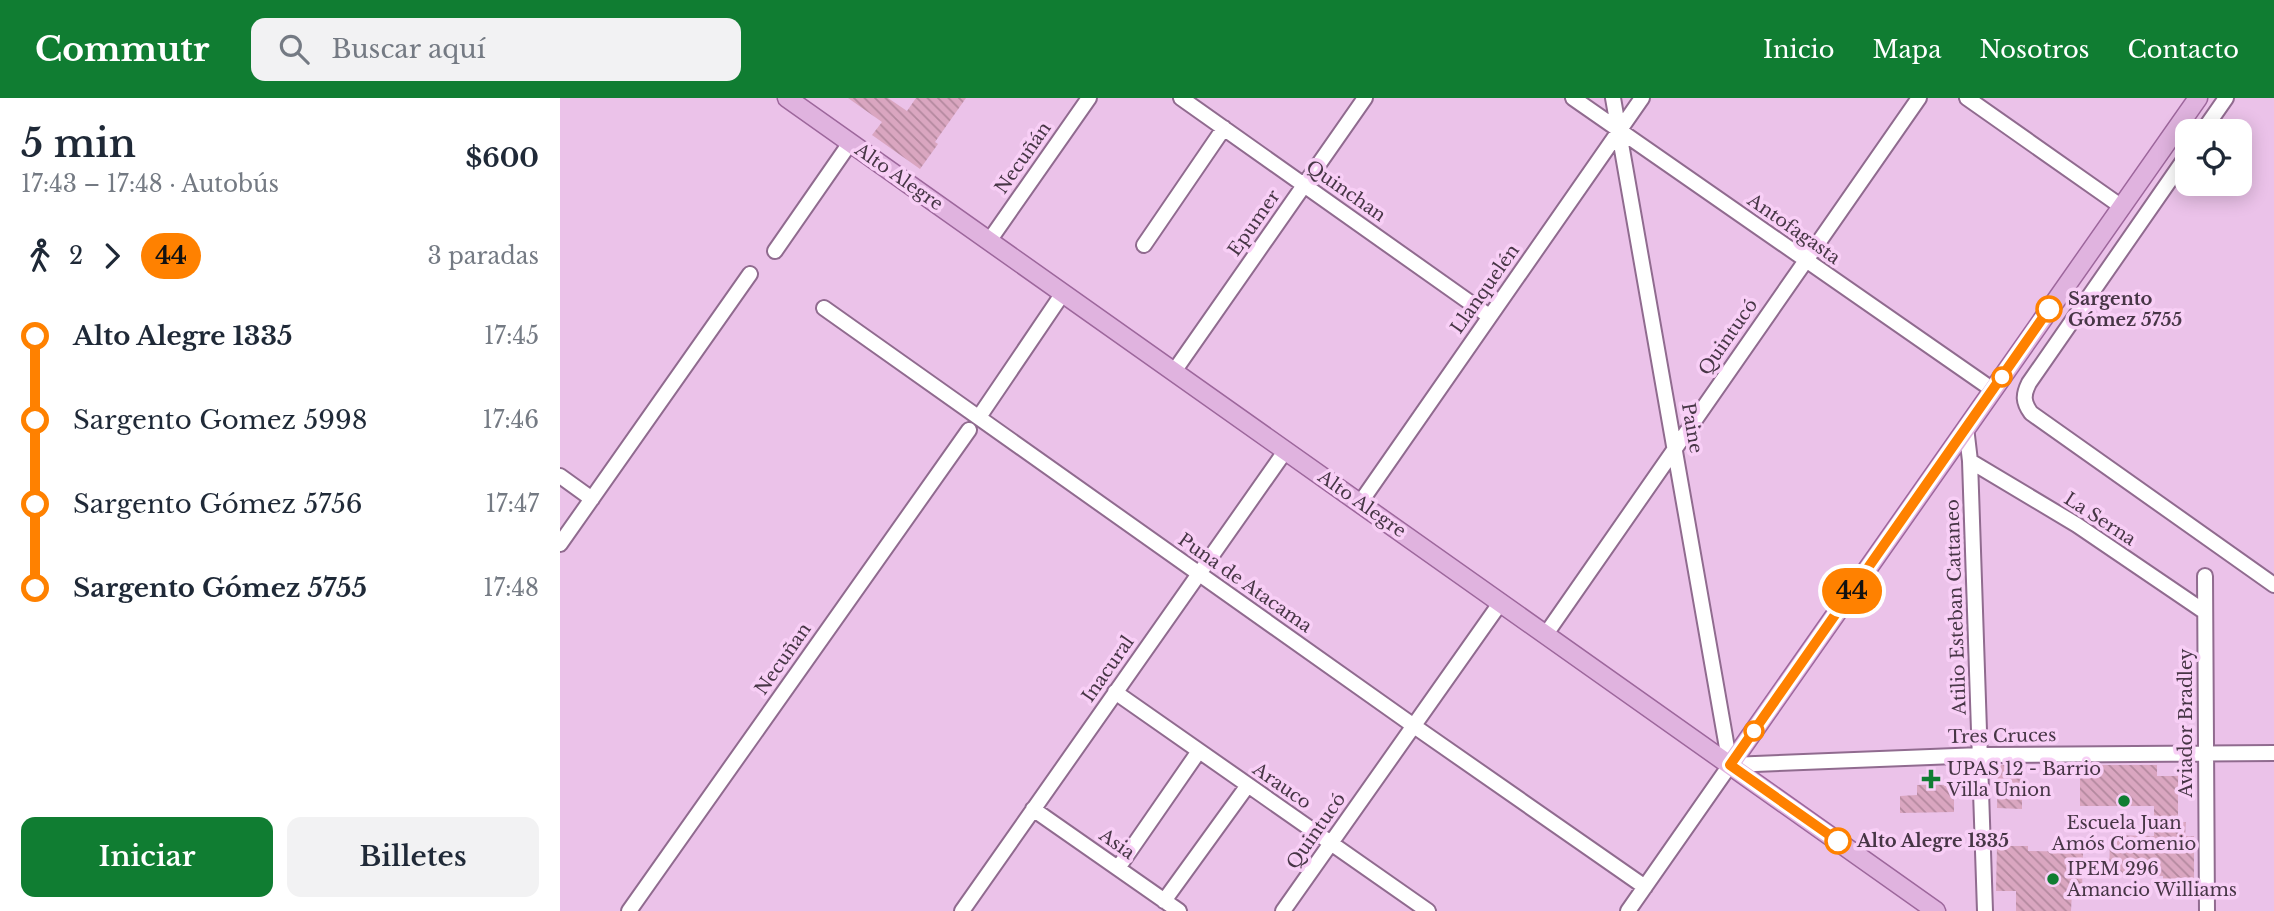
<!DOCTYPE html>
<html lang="es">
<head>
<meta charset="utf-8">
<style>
	body { margin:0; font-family:"Libre Baskerville",serif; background:#f2f2f3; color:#1f2937; height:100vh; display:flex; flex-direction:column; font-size:26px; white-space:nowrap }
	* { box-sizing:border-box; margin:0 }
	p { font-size:23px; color:#747a83 }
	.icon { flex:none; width:38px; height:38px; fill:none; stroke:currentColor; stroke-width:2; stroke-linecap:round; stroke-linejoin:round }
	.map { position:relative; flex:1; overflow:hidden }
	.sheet { display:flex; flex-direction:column; background:#fff; width:560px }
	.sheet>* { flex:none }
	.badge { padding:0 14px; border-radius:23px; font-size:24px; line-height:46px }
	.buttons { position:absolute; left:1615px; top:21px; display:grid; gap:14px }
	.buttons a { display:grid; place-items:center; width:77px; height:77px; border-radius:14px; background:#fff; box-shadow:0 4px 18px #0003; font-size:35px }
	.map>.badge { position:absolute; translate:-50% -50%; box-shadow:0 0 0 4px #fff }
	.legs { display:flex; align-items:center; gap:10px; height:77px; padding:0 21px; font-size:23px }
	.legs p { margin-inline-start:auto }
	.overview { display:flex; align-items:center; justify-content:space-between; height:119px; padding:0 21px }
	h1 { font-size:38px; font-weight:600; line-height:52px }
	.primary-button { display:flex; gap:14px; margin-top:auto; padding:14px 21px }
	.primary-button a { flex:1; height:80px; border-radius:14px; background:#107d32; color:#fff; font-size:28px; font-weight:600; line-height:80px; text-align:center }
	.primary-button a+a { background:#f2f2f3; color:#1f2937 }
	ul { padding:0 21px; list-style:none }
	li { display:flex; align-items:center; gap:24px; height:84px; font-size:26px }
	li i { display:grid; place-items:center; width:10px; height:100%; margin:0 9px; background:currentColor }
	li i::after { content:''; width:18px; height:18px; margin:-9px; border:5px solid; border-radius:50%; background:#fff }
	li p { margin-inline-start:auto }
	li:first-child i { background:linear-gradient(#0000 50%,currentColor 0) }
	li:last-child i { background:linear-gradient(currentColor 50%,#0000 0) }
	header { display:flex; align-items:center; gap:42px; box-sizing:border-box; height:98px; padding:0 35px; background:#107d32; color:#fff }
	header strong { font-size:33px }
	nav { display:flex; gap:38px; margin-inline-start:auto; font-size:24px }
	.search { width:490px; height:63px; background:#f2f2f3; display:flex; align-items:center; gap:18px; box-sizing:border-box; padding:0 24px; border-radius:14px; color:#747a83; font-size:26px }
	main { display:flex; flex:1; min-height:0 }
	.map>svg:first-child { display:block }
</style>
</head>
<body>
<header>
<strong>Commutr</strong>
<div class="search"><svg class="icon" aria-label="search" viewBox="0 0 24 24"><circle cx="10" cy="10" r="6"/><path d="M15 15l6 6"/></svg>Buscar aquí</div>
<nav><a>Inicio</a><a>Mapa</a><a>Nosotros</a><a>Contacto</a></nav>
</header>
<main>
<section class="sheet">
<div class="overview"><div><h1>5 min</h1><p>17:43 – 17:48 · Autobús</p></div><b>$600</b></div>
<div class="legs"><svg class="icon" aria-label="walk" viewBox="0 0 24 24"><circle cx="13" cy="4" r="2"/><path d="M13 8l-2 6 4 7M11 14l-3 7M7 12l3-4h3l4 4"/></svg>2<svg class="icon" aria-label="forward" viewBox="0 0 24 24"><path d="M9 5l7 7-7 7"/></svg><b class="badge" style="background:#ff8100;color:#111">44</b><p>3 paradas</p></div>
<ul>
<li><i style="color:#ff8100"></i><b>Alto Alegre 1335</b><p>17:45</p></li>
<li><i style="color:#ff8100"></i><span>Sargento Gomez 5998</span><p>17:46</p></li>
<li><i style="color:#ff8100"></i><span>Sargento Gómez 5756</span><p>17:47</p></li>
<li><i style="color:#ff8100"></i><b>Sargento Gómez 5755</b><p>17:48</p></li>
</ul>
<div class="primary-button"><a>Iniciar</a><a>Billetes</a></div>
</section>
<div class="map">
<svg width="1714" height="813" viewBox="0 0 1714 813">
	<defs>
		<pattern id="building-back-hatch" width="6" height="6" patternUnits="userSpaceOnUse" patternTransform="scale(1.75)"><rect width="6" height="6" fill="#daa6c0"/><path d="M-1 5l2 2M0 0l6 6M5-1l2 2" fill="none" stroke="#b3889e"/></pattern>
	</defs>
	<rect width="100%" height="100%" fill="#ebc2e9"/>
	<path fill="url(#building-back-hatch)" d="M288,0H328L347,13L356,0H406L375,44L378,46L360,71L312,37L322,24Z
		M1462,666V711L1437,710L1438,667Z
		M1520,667H1597V678H1618V724H1626L1625,738H1634V785H1603V778H1549L1550,737L1594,738V708H1520Z
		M1357,687H1394V714L1340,715V698L1357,697Z
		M1437,748H1468V753L1523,754L1522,794H1512L1511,813H1456V793H1436Z"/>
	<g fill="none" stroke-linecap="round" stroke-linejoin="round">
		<g stroke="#906b8f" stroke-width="18">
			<path id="minor" d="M621,0L929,218
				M1013,0L1433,292
				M1053,0L1170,667
				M1407,0L1562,109
				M1643,33L1666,0
				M1628,56L1469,285C1463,297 1463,304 1471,315L1714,487
				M429,143L529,0
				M584,147L664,30
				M215,153L290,45
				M264,210L854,628L1085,789
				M615,272L805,0
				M419,319L503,195
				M1406,329L1410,363L1425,813
				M1410,363L1517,427L1645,514
				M0,378L32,401
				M800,405L1082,0
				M0,446L190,176
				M1645,478L1647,813
				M986,536L1359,0
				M555,594L868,813
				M1170,667L1421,657L1714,655
				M473,711L619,813
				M558,770L639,653
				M604,803L688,687
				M69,813L409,332
				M402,813L726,352
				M723,813L941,504
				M1068,813L1170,667"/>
		</g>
		<g stroke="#9d679c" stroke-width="21">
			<path id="major" d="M227,0L1376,813
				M1170,667L1638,0"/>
		</g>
		<use href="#minor" stroke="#fff" stroke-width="14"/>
		<use href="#major" stroke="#e0b3df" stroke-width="18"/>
	</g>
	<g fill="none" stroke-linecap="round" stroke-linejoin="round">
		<g stroke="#fff" stroke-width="16">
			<path id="line-1" d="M1278,743L1170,667L1489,211"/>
		</g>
		<use href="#line-1" stroke="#ff8100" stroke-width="10"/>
	</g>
	<g fill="#fff" stroke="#ff8100" stroke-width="3.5">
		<circle cx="1489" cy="211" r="12"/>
		<circle cx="1442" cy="279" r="9"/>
		<circle cx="1194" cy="633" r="9"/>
		<circle cx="1278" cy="743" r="12"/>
	</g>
	<g fill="#107d32" stroke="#f8cff6" stroke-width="2.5">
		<path d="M1367.5 670.5h7v7h7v7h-7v7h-7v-7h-7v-7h7z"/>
		<circle cx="1564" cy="703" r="7"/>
		<circle cx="1493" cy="781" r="7"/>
	</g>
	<g text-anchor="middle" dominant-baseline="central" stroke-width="7" stroke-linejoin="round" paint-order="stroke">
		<g font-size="18" fill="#473646" stroke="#f8cff6">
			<text transform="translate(463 60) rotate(-55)">Necuñán</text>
			<text transform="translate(339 79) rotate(35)">Alto Alegre</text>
			<text transform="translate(786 93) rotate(35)">Quinchan</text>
			<text transform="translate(694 125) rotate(-55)">Epumer</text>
			<text transform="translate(1234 131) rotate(35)">Antofagasta</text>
			<text transform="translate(925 191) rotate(-55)">Llanquelén</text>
			<text transform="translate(1168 239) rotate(-55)">Quintucó</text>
			<text transform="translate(1132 330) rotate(80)">Paine</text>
			<text transform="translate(802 406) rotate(35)">Alto Alegre</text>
			<text transform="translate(1540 421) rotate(33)">La Serna</text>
			<text transform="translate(685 485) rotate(35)">Puna de Atacama</text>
			<text transform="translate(1396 509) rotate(-92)">Atilio Esteban Cattaneo</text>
			<text transform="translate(223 561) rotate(-55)">Necuñan</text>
			<text transform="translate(548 571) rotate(-55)">Inacural</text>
			<text transform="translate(1626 625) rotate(-90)">Aviador Bradley</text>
			<text transform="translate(1442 638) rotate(-1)">Tres Cruces</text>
			<text transform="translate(722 688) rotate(35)">Arauco</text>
			<text transform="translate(756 733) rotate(-55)">Quintucó</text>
			<text transform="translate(557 746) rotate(35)">Asia</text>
		</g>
		<g font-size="18" font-weight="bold" fill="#473646" stroke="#f8cff6" text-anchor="start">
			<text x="1508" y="201">Sargento<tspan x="1508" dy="21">Gómez 5755</tspan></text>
			<text x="1297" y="743">Alto Alegre 1335</text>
		</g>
		<g font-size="18" fill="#473646" stroke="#f8cff6" text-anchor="start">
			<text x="1387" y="671">UPAS 12 - Barrio<tspan x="1387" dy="21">Villa Union</tspan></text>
			<text x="1564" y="725" text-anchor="middle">Escuela Juan<tspan x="1564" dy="21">Amós Comenio</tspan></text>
			<text x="1507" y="771">IPEM 296<tspan x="1507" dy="21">Amancio Williams</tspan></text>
		</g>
	</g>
</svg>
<div class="buttons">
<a><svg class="icon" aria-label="locate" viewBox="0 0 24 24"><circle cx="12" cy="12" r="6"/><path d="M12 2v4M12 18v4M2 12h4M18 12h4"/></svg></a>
</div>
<b class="badge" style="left:1292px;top:493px;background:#ff8100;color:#111">44</b>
</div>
</main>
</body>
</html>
